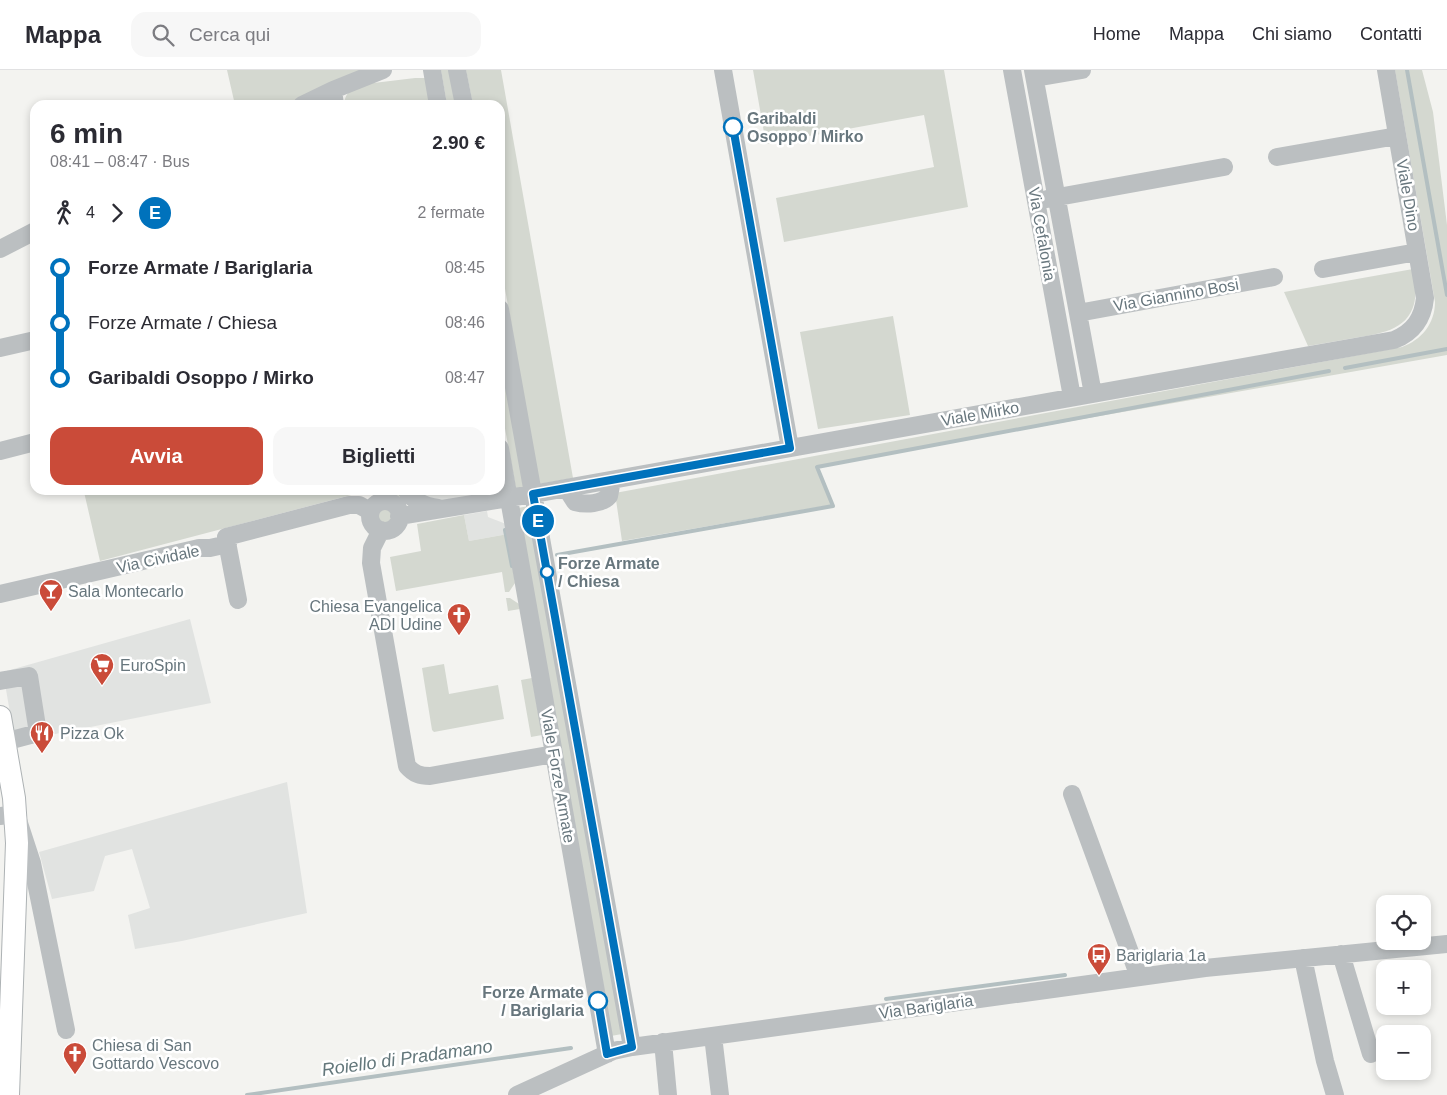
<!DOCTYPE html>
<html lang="it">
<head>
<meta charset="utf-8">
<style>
	body { margin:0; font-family:Helvetica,sans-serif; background:#f7f7f7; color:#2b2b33; height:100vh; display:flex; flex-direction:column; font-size:19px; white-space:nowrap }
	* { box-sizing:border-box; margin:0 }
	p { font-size:16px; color:#7c7c81 }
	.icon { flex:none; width:28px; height:28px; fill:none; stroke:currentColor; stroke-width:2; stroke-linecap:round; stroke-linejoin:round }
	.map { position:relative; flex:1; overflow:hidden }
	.drawer { position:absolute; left:30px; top:30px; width:475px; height:395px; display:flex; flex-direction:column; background:#fff; border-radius:15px; box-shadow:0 2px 8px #0003 }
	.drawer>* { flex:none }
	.badge { padding:0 10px; border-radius:16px; font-size:18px; line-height:32px }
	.controls { position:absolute; left:1376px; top:825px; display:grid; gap:10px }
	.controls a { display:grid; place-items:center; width:55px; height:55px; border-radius:10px; background:#fff; box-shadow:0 2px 8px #0003; font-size:25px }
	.map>.badge { position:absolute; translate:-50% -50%; box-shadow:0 0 0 2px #fff }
	.legs { display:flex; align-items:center; gap:8px; height:55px; padding:0 20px; font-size:16px }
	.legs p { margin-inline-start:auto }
	.headline { display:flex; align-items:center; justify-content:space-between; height:85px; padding:0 20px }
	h1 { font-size:28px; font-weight:700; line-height:38px }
	.cta { display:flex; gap:10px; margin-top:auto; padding:10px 20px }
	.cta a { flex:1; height:58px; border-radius:15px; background:#ca4b39; color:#fff; font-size:20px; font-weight:700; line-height:58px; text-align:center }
	.cta a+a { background:#f7f7f7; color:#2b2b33 }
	ul { padding:0 20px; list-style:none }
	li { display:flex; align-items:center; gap:18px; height:55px; font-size:19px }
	li i { display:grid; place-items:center; width:8px; height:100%; margin:0 6px; background:currentColor }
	li i::after { content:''; width:12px; height:12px; margin:-6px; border:4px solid; border-radius:50%; background:#fff }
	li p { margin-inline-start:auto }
	li:first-child i { background:linear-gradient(#0000 50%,currentColor 0) }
	li:last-child i { background:linear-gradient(currentColor 50%,#0000 0) }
	header { display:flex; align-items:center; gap:30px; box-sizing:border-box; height:70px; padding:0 25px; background:#fff; border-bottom:1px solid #e1e1e2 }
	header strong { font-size:24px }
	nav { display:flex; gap:28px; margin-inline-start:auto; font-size:18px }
	.search { width:350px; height:45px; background:#f7f7f7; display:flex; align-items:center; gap:12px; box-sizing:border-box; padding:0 18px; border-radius:15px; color:#7c7c81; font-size:19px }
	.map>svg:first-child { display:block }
</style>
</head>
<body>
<header>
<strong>Mappa</strong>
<div class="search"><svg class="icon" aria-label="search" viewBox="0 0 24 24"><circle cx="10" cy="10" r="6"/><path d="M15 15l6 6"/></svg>Cerca qui</div>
<nav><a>Home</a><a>Mappa</a><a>Chi siamo</a><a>Contatti</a></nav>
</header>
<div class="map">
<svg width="1447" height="1025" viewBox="0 0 1447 1025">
	<rect width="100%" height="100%" fill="#f3f3f0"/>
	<path fill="#e1e3e1" d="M417,420H494L489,423L446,433L423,426Z
		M487,441L488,447L506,454L508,464L469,471L464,445Z
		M190,549L211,633L15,672L3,602Z
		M287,712L307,843L182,871L135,879L128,845L150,838L132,779L105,786L94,821L52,829L39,782Z"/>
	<path fill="#d4d8d0" d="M227,0H364L289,35H235Z
		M441,0H450L456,35H447Z
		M466,0H501L573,408L539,414L500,190V35H473Z
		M753,0H944L968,137L784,172L776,128L934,97L924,45L766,74Z
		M1395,0H1422L1433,42L1447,155V285L816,396L831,435L622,471L615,423L1402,277C1421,270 1435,254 1435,232Z
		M415,8H426L431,35H344C344,26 350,19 357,15Z
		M1413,199C1414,210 1417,223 1414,234C1407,261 1378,264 1354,268C1339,271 1324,273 1308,276L1284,222Z
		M893,246L910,345L818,359L800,262Z
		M500,280L525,418L516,419L500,331Z
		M93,420H362L355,424L100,491L84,422Z
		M387,420H402L405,433L386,425Z
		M375 446a10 10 0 1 1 20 0a10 10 0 1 1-20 0Z
		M529,436L622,964L611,966L518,438Z
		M464,445L469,471L508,464L515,513L509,522H505L502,502L396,521L390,487L421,481L417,454Z
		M506,528H510L519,534L520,539L508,541Z
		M444,594L449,624L498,615L504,649L434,662L432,660L422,598Z
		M532,608L542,665L531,667L521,610Z"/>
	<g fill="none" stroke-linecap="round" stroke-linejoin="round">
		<path stroke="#b3bfc1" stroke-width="4" d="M1407,0L1447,225
			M1345,298L1447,279
			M505,460L512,496
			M557,485L833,436L817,397L1329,301
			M886,929L1065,905
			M247,1025L571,978"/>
		<g stroke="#adb2b4" stroke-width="24">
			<path id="major" d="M0,647L14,728L17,773L8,1025"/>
		</g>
		<path stroke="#bbbfc1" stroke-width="18" d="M432,0L438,35
			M457,0L464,35
			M723,0L790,378
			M1012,0L1072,327
			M1033,0L1093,324
			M1035,8L1082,0
			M302,35L333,20
			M335,35L333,20L383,0
			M1277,87L1397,66
			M1047,129L1224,97
			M0,179L35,161
			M1323,199L1417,182
			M500,239L632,977
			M1078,243L1274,207
			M0,278L35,270
			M500,378L607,984
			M0,381L35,372
			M566,418L575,432C586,435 602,434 609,426L612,410
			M406,420C413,432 425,436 438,438
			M370 446a15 15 0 1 1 30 0a15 15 0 1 1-30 0Z
			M399,446L533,424L1394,270C1414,262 1423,248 1425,228L1386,0
			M381,460L372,478L371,493L407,696C414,704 420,706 430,706L554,684
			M0,524L199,478H210L228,474
			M238,530L226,467L349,435H359L370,441
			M0,611L29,606L38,663L4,672
			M1072,724L1139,907
			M0,746L16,744L32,793L66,960
			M1341,884L1371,984
			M1303,888L1325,991L1335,1025
			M713,966L720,1025
			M663,972L668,1025
			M517,1025L613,981L632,977L1205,898L1447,874"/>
		<use href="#major" stroke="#fff" stroke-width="22"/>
	</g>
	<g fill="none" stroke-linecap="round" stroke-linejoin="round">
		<g stroke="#fff" stroke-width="11">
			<path id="line-1" d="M598,931L607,984L632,977L533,424L790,378L733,57"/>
		</g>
		<use href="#line-1" stroke="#0072bc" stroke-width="8"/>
	</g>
	<defs>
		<g id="bar-pin" transform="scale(1.25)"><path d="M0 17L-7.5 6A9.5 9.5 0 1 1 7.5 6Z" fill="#ca4b39" stroke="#fff"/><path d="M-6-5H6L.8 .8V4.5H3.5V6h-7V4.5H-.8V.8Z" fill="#fff"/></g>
		<g id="church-pin" transform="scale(1.25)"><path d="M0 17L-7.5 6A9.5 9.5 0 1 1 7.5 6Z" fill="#ca4b39" stroke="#fff"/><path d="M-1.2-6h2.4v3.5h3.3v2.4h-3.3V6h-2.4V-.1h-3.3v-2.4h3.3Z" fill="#fff"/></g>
		<g id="supermarket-pin" transform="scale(1.25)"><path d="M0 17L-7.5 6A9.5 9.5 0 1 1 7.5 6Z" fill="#ca4b39" stroke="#fff"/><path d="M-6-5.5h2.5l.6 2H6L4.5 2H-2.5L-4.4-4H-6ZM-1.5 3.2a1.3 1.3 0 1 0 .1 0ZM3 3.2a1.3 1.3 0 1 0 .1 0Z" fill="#fff"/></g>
		<g id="restaurant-pin" transform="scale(1.25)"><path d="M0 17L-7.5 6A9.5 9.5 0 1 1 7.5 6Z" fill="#ca4b39" stroke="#fff"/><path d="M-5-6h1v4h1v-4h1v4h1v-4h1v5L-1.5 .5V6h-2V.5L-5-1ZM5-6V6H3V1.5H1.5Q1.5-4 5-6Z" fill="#fff"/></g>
		<g id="bus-pin" transform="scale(1.25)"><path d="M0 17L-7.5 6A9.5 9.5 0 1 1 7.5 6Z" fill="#ca4b39" stroke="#fff"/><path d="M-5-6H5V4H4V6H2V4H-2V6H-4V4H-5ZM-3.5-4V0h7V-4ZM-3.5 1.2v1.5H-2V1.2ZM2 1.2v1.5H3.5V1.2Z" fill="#fff"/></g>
	</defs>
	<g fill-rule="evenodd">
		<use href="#bar-pin" x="51" y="521"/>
		<use href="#church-pin" x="459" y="545"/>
		<use href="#supermarket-pin" x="102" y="595"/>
		<use href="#restaurant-pin" x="42" y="663"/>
		<use href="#bus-pin" x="1099" y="885"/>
		<use href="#church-pin" x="75" y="984"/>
	</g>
	<g fill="#fff" stroke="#0072bc" stroke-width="2.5">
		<circle cx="733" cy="57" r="9"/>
		<circle cx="547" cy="502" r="6"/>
		<circle cx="598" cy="931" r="9"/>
	</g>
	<g text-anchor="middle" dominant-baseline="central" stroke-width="5" stroke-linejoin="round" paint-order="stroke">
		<g font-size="16" font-weight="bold" fill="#67767d" stroke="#fff" text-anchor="start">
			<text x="747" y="48">Garibaldi<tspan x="747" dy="18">Osoppo / Mirko</tspan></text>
			<text x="558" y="493">Forze Armate<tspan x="558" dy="18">/ Chiesa</tspan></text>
			<text x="584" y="922" text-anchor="end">Forze Armate<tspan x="584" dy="18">/ Bariglaria</tspan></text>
		</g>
		<g font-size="16" fill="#67767d" stroke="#fff">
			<text transform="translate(1408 125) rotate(80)">Viale Dino</text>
			<text transform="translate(1042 164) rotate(80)">Via Cefalonia</text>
			<text transform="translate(1176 225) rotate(-10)">Via Giannino Bosi</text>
			<text transform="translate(980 344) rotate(-10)">Viale Mirko</text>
			<text transform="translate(158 489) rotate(-12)">Via Cividale</text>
			<text transform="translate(558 706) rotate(80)">Viale Forze Armate</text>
			<text transform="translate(926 937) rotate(-8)">Via Bariglaria</text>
		</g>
		<g font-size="16" fill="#67767d" stroke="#fff" text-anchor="start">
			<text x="68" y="521">Sala Montecarlo</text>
			<text x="442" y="536" text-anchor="end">Chiesa Evangelica<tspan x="442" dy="18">ADI Udine</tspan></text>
			<text x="120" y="595">EuroSpin</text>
			<text x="60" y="663">Pizza Ok</text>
			<text x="1116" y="885">Bariglaria 1a</text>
			<text x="92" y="975">Chiesa di San<tspan x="92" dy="18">Gottardo Vescovo</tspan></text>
		</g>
		<g font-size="18" font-style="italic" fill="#63777b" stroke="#fff">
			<text transform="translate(407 988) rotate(-8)">Roiello di Pradamano</text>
		</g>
	</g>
</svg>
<div class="controls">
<a><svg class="icon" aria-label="locate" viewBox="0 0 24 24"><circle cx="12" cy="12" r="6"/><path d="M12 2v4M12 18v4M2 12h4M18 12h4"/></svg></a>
<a>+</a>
<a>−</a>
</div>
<b class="badge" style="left:538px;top:451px;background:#0072bc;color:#fff">E</b>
<section class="drawer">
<div class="headline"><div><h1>6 min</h1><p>08:41 – 08:47 · Bus</p></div><b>2.90 €</b></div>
<div class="legs"><svg class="icon" aria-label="walk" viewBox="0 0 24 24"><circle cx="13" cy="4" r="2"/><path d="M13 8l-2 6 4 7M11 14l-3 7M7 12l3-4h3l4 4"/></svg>4<svg class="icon" aria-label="forward" viewBox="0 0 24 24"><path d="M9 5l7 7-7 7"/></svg><b class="badge" style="background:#0072bc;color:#fff">E</b><p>2 fermate</p></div>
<ul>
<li><i style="color:#0072bc"></i><b>Forze Armate / Bariglaria</b><p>08:45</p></li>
<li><i style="color:#0072bc"></i><span>Forze Armate / Chiesa</span><p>08:46</p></li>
<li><i style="color:#0072bc"></i><b>Garibaldi Osoppo / Mirko</b><p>08:47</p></li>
</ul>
<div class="cta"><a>Avvia</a><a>Biglietti</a></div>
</section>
</div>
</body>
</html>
